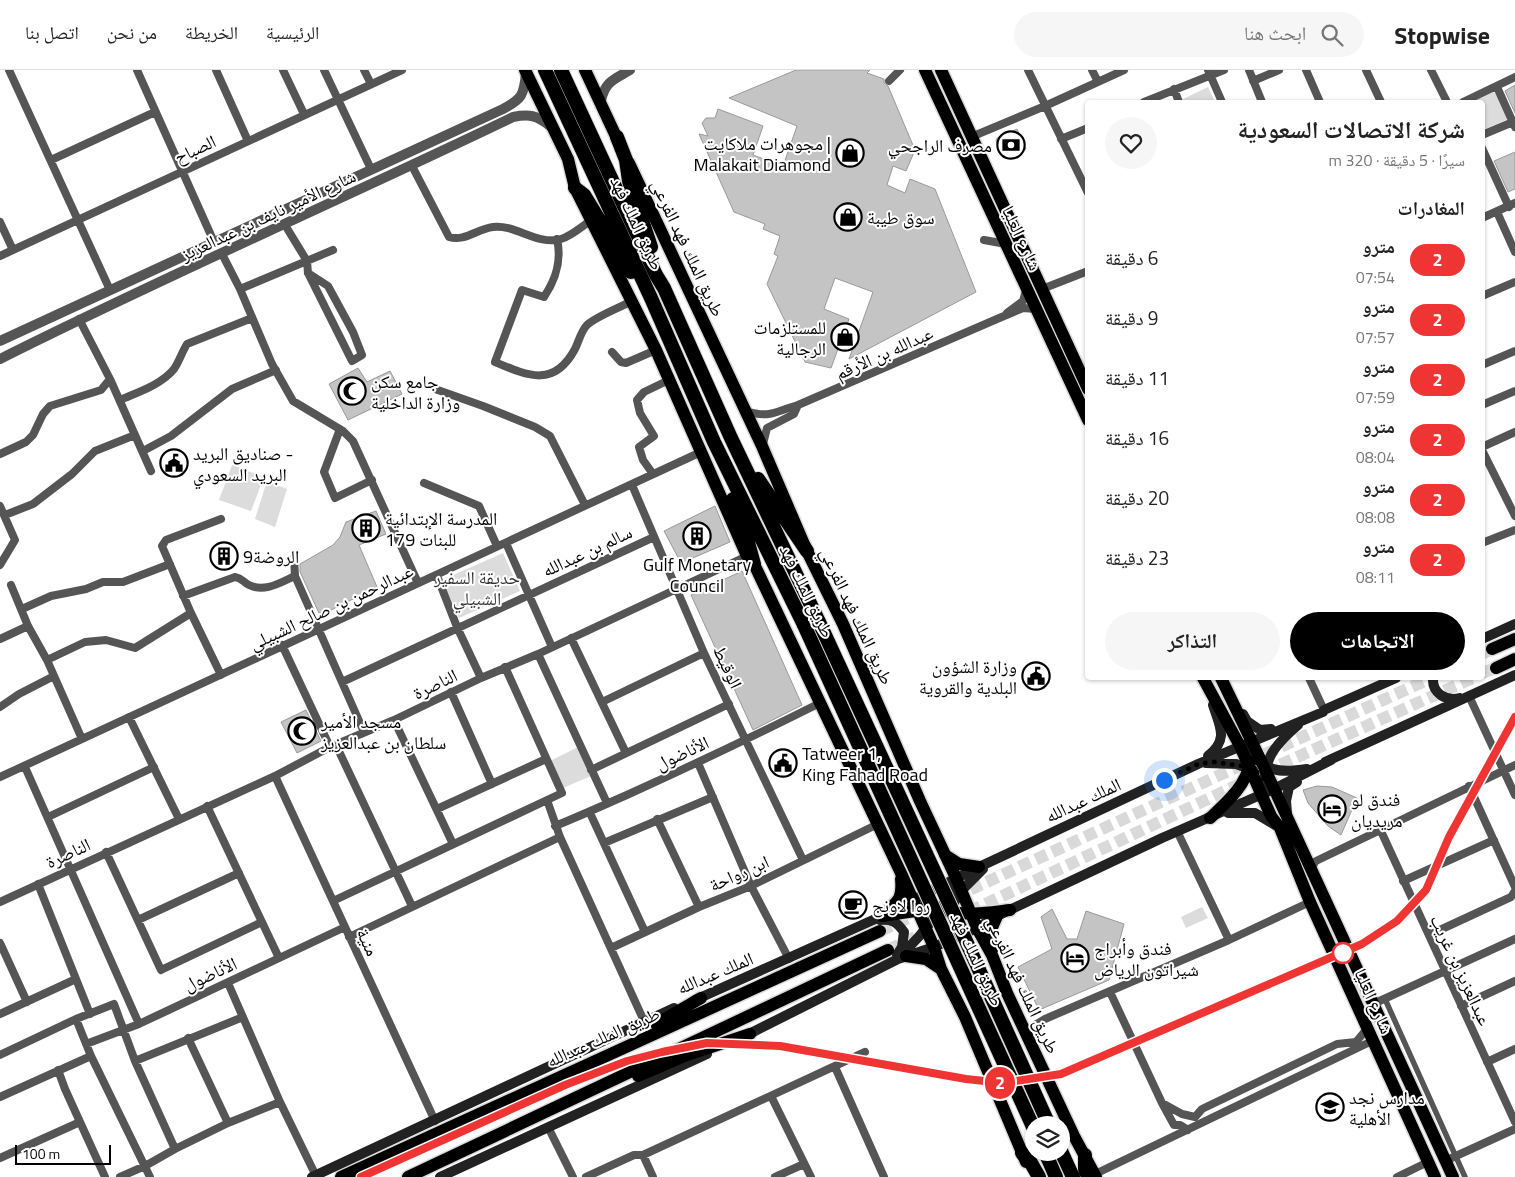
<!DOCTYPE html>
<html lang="ar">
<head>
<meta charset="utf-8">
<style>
	body { margin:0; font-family:"Titillium Web","Noto Naskh Arabic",sans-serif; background:#f6f6f6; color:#222; direction:rtl; height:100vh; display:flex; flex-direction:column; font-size:19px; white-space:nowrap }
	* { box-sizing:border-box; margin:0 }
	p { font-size:16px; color:#767676 }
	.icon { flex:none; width:28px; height:28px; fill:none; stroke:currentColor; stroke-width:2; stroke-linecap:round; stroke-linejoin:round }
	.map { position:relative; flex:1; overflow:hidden; direction:ltr }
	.panel { position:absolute; left:1085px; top:30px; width:400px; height:580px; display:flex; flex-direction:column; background:#fff; border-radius:5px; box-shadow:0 1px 4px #0004; direction:rtl }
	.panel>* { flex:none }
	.badge { padding:0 10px; border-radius:16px; font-size:18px; line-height:32px }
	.tools { position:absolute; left:1025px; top:1046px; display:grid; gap:10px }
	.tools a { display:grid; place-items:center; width:45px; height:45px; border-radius:50%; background:#fff; box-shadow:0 1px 4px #0004; font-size:25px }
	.scale { position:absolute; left:15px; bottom:12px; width:96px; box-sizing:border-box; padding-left:5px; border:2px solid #000; border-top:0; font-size:14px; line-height:18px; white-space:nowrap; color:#000; -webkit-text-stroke:4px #fff; paint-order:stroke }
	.you { position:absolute; width:25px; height:25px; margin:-12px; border:4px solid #fff; border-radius:50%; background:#1a73e8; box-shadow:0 0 0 8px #1a73e833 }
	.map>.badge { position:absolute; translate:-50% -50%; box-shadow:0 0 0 2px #fff }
	h2 { padding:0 20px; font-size:19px; line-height:45px }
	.round { display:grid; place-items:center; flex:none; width:52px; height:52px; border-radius:26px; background:#f6f6f6 }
	.head { display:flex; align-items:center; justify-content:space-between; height:85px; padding:0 20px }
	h1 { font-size:24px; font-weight:700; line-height:38px }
	.button { display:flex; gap:10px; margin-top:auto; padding:10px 20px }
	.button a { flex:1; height:58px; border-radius:30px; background:#000; color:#fff; font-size:20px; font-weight:700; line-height:58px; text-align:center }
	.button a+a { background:#f6f6f6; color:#222 }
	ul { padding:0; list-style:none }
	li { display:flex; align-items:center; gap:15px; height:60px; padding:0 20px }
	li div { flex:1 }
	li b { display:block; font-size:19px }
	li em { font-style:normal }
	li .badge { min-width:55px; font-weight:700; text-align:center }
	header { display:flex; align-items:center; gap:30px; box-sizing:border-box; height:70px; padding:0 25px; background:#fff; border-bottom:1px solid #e0e0e0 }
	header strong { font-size:24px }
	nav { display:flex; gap:28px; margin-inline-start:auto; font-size:18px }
	.search { width:350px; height:45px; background:#f6f6f6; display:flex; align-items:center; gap:12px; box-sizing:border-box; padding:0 18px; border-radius:28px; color:#767676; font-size:19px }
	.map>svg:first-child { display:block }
</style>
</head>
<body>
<header>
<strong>Stopwise</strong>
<div class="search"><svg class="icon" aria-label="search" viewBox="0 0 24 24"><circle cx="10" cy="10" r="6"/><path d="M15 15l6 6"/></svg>ابحث هنا</div>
<nav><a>الرئيسية</a><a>الخريطة</a><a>من نحن</a><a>اتصل بنا</a></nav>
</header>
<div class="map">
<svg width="1515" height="1107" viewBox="0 0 1515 1107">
	<rect width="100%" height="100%" fill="#fff"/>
	<path fill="#dcdcdc" d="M1208,17L1215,32H1185L1183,29Z
		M1493,22L1498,25L1508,49L1483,60L1482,32H1470Z
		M232,395L264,407L251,441L219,430Z
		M267,411L287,419L275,457L255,449Z
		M503,483L520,521L459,548L442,510Z
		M578,677L591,706L563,718L550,691Z
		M1202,837L1208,848L1186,858L1181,847Z"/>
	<path fill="#c4c4c4" stroke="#999" d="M796,0H870L867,3L884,9V13L888,16L915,80L906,101L893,96L887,115L905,123L910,109L935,119L976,222L849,289L873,222L835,208L824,239L849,249L831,298L805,292L767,214L778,186L774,184L780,166L763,159L765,154L734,142L699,64L708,66L702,53L706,48H715L718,39L763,56L753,85L783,96L797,56L729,28Z
		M1515,15V43L1505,21Z
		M1017,59L1026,79L1004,88L996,71L997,68Z
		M1515,82V119L1508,122L1494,91Z
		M358,298L367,312L390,301L402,324L348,350L329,314Z
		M715,436L730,472L681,493L664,461Z
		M376,441L386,464L359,475L377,517L327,542L319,543L300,502V494L333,475L340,467L346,452Z
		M226,475L235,491L222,498L212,481Z
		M742,501L802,635L753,660L691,525Z
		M306,640L321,671L297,683L281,652Z
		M1317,716L1332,717L1357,728L1341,765L1328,756L1308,733L1303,720Z
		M1052,839L1067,869H1077L1086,841L1124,854L1109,910L1039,940L1018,897L1052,879L1041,847Z"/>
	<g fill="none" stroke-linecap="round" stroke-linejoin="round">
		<path stroke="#d9d9d9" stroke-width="12" stroke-dasharray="12 6" stroke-linecap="butt" d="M1482,584L1492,579
			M1482,603L1496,598
			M1264,702L1473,608
			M954,827L1431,608
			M880,861L922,842
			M888,880L1246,711"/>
		<g stroke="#dbdbdb" stroke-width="15">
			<path id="primary" d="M525,0L568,89L575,118L656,280L747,486L754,494L900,801L934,877L941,899L965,947L1026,1092
				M585,0L620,75
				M925,0L1088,350
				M941,0L1088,319
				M629,93L762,376L807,481L843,554L920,731L956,808L977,858L992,885L1007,923L1074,1066L1096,1107
				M1203,608L1240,676L1271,746L1280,758L1310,832L1435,1107
				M1221,608L1264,697L1453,1107
				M1210,748C1226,733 1247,715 1250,692
				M945,785L959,794L979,797
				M927,833C951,849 984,843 1010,840
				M882,846L915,841L924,842
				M882,846C897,831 903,831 901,809
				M992,880L990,862L997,846
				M906,886L926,889L941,899"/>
		</g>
		<g stroke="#dbdbdb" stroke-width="15">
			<path id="trunk" d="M1492,579L1515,569
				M1496,598L1515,589
				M656,954L701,928
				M638,1006L687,985L750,964
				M341,1107L880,861
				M408,1107L888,880"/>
		</g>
		<g stroke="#dbdbdb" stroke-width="16">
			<path id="motorway" d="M545,0L651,228L714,372L804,555
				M561,0L656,205L664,218L731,368L819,552
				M617,67L626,90L629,111L651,177
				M575,118L584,125L631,202
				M758,409L807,481
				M733,429L746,465L754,494
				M1061,1081L1073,1107
				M1045,1082L1056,1107
				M1022,1083L1031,1093L1039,1107
				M1085,1085V1099L1088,1107"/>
		</g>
		<path stroke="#555" stroke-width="5.5" d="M1385,929L1465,1107"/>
		<path stroke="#555" stroke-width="8" d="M9,0L110,220
			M137,0L214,172
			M216,0L248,71
			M283,0L304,44
			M324,0L371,99
			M364,0L371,14
			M1028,0L1088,123
			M1092,0L1098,12
			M1208,0L1222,32
			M1249,0L1262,32
			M1306,0L1320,32
			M1366,0L1381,32
			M1431,0L1447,32
			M889,11L900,0
			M1253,11L1279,0
			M1497,17L1515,57
			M1174,19L1179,32
			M1144,32L1224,0
			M1463,32L1515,7
			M1482,65L1513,52
			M971,67L1045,36L1124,0
			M1061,69L1088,58
			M1482,78L1509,137
			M51,90L155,42
			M412,96L449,167C464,172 477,159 493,157C515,154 538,176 561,169C571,166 581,157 590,151
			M1497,142L1515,182
			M1482,148L1515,133
			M0,152L13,180
			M285,155L307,191L308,203L352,291L362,285L353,262L328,216L308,203
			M557,169C562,191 556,209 544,227L522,220L495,292C528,306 554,318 575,279C579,271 581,261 587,255C597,246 619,238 632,231
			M984,170L1006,174
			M222,184L240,219L272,294L293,331L343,361L353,371L418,513
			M0,186L402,0
			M240,219L333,180
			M1042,219L1088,201
			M1482,226L1515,212
			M1007,243L1023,231L1026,220
			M79,249L110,309L151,401
			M612,282L621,292L626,293L656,280
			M1482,295L1515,281
			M435,319L483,336L535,357L550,366L585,435
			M120,330C138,322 161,315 174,299C179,292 182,282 187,274L252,248
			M1482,335L1515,321
			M746,341C770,349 776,341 798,335
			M340,359L324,402L335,428L372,410
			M763,374L767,358L794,344L798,335L997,249L1023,238L1036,239
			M1482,377L1515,362
			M1482,380L1515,446
			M143,381L171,366L232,319L276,300
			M0,384L26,372L33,365L43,344L50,336L101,320L110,309
			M653,404L643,390L639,377L654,366L640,343L637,330L644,322L669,310
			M424,413L479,436L497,476
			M632,415L704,583L803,790
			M0,436L15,470L0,495
			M5,445L33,434L72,404L95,381L135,365
			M221,449L166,470L162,476L191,543L221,605
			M506,473L552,577
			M1482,473L1515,460
			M294,488L295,506L364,662
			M437,506L457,557L481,608
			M11,515L28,556L47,590L82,669
			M183,526L235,507C242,508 243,512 249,515C265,523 281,512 295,506
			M22,539L51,526L86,519L103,512H123L170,494
			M571,568L626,683
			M0,569L28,556
			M282,575L330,677
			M538,584L607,733
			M47,590L85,572L106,570L135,578L191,543
			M1309,608L1324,640
			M342,612L654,467
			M451,622L492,714
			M1469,626L1515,725
			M602,632L704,583
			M0,637L19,624L54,606
			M129,647L179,749
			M394,650L453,774
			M336,675L412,836
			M698,693L751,816L789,889
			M25,697L139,954
			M591,700L729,634
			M275,706L435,1051
			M0,707L701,382
			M1469,716L1515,817
			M547,730L560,767L644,951
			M207,736L279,888
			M437,739L546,689
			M590,743L645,862
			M48,747L154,697
			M657,749L699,837
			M555,756C580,746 604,735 629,724C693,695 756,665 820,633
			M1380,759L1515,1052
			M1177,761L1229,870
			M604,773L713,727
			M106,782L161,900L262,852
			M1311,798L1316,791L1515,695
			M1403,811L1494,770
			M38,814L90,944
			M333,831L562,723L505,597
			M0,832L275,706L330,677L394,650L481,608L538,584L747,486
			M138,850L239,803
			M1429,865L1511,827L1515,821
			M349,867L560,767
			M0,873L27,932
			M611,878L699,837L751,816L878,754
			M228,913L280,1032L316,1106
			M1110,922L1162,1033L1182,1044L1195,1047L1202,1039L1337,974L1356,972L1366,960
			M1373,934L1515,869
			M1461,936L1515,911
			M0,944L76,909
			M76,949L91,986L150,1107
			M1025,961L1045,949L1229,870L1310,832
			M188,968L228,1053
			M86,974L139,954L345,857
			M0,985L76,949L114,934L135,991L175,1079
			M135,991L243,947
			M1487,992L1515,979
			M835,997L884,1107
			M58,1000L65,1019L105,1107
			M771,1026L811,1107
			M0,1027L91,986
			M1162,1033L1174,1055H1180L1188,1060
			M548,1057L573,1107
			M643,1085L653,1107
			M0,1088L80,1052
			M1445,1091L1515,1059
			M1095,1104L1372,971
			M120,1107L145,1096L175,1079L228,1053L280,1032
			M586,1107L634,1085H643L865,982
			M775,1107L804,1094
			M1397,1107L1428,1092"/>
		<path stroke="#555" stroke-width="10" d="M601,30C606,11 613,10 630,0
			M0,271L503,39C522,29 524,25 526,3
			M0,289C169,204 343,129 513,47C529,44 537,45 550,56"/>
		<path stroke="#222" stroke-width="10" d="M1482,569L1515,554
			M1433,608C1432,623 1446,632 1460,628
			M1243,644L1247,651L1260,660L1271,659
			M1240,676C1267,697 1269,705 1307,699
			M1208,686C1229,669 1220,657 1213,635
			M1325,692L1515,605
			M1206,693L1236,694L1253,700
			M1262,724C1265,689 1271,678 1298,655
			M1228,743H1255L1275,755
			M1287,743L1286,731L1289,717L1297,712
			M948,842L961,821L983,799
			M880,850C892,849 897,852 904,862L902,877L897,885
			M900,886C927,860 940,843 956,808
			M695,930L873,850L979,797L1198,694L1323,642L1324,640L1396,608
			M745,966L898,889L934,877L977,858L997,846L1162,768L1274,719L1331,690
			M312,1107L674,938
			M440,1107L707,984"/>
		<use href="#primary" stroke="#000" stroke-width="12"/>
		<use href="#trunk" stroke="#000" stroke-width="12"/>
		<use href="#motorway" stroke="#000" stroke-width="14"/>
		<g stroke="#dbdbdb" stroke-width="16" stroke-linecap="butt">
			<path id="motorway-bridge" d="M819,552L948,831L1049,1055
				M804,555L1034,1059"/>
		</g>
		<use href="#motorway-bridge" stroke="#000" stroke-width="14"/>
	</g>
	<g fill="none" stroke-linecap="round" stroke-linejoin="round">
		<g stroke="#fff" stroke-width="11">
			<path id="line" d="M361,1107L565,1015L627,991L662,982L707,973L780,976L966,1009L1003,1013L1061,1004L1362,874L1397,851L1426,820L1449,767L1515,647"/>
		</g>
		<use href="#line" stroke="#ef3434" stroke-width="8"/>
		<path stroke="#000" stroke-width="5" stroke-dasharray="0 9" d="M1164,710L1198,694L1214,692L1250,697L1257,702L1274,719L1350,883H1343"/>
	</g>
	<defs>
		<g id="bank-ring" transform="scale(1.4375)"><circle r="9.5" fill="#fff" stroke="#000" stroke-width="1.5"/><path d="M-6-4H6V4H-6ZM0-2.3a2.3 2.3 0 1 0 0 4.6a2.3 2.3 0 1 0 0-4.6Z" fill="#000"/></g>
		<g id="shop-ring" transform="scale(1.4375)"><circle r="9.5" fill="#fff" stroke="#000" stroke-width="1.5"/><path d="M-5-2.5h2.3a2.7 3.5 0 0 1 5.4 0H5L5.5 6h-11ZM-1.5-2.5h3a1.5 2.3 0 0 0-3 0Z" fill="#000"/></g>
		<g id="mosque-ring" transform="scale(1.4375)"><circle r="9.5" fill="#fff" stroke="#000" stroke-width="1.5"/><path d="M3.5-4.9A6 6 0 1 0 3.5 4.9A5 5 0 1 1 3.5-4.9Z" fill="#000"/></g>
		<g id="civic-ring" transform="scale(1.4375)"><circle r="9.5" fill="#fff" stroke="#000" stroke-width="1.5"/><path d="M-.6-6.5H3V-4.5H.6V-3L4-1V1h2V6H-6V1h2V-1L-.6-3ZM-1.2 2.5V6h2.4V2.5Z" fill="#000"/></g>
		<g id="building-ring" transform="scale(1.4375)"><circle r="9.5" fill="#fff" stroke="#000" stroke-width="1.5"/><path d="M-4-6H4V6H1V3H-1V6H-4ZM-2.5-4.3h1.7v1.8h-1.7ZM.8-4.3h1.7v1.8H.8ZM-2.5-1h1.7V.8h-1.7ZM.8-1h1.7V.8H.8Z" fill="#000"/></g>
		<g id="hotel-ring" transform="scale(1.4375)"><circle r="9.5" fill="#fff" stroke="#000" stroke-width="1.5"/><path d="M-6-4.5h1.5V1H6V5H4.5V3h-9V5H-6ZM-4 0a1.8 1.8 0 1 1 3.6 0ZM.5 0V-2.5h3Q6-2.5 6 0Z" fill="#000"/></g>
		<g id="cafe-ring" transform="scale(1.4375)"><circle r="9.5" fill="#fff" stroke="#000" stroke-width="1.5"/><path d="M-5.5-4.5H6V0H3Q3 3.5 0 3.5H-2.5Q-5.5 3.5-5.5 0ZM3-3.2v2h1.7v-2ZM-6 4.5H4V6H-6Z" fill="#000"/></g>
		<g id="school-ring" transform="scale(1.4375)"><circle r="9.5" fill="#fff" stroke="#000" stroke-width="1.5"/><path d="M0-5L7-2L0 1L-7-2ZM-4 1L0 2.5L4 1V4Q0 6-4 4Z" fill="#000"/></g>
	</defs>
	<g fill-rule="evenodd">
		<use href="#bank-ring" x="1011" y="75"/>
		<use href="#shop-ring" x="850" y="83"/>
		<use href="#shop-ring" x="848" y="147"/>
		<use href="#shop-ring" x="845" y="267"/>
		<use href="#mosque-ring" x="352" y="321"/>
		<use href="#civic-ring" x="174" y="393"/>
		<use href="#building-ring" x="366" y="458"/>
		<use href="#building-ring" x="697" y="466"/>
		<use href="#building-ring" x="224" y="486"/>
		<use href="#civic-ring" x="1036" y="606"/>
		<use href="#mosque-ring" x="302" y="661"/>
		<use href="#civic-ring" x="783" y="693"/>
		<use href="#hotel-ring" x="1332" y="739"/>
		<use href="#cafe-ring" x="853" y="835"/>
		<use href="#hotel-ring" x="1075" y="888"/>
		<use href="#school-ring" x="1330" y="1037"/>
	</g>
	<circle fill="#fff" stroke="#ef3434" stroke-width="2.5" cx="1343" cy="883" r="10"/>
	<g text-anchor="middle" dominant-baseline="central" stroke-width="4" stroke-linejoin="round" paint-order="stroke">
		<g font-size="18" fill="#000" stroke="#fff" text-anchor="start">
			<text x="831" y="73" text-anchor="end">مجوهرات ملاكايت |<tspan x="831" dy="21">Malakait Diamond</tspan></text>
			<text x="992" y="75" text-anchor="end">مصرف الراجحي</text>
			<text x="867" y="147">سوق طيبة</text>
			<text x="826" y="257" text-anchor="end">للمستلزمات<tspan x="826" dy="21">الرجالية</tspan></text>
			<text x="371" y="311">جامع سكن<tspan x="371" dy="21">وزارة الداخلية</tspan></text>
			<text x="193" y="383">صناديق البريد -<tspan x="193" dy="21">البريد السعودي</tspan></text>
			<text x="385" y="448">المدرسة الإبتدائية<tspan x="385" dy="21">179 للبنات</tspan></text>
			<text x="243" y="486">الروضة9</text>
			<text x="697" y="494" text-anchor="middle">Gulf Monetary<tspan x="697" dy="21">Council</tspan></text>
			<text x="1017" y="596" text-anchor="end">وزارة الشؤون<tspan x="1017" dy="21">البلدية والقروية</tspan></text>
			<text x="321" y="651">ٍمسجد الأمير<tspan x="321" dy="21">سلطان بن عبدالعزيز</tspan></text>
			<text x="802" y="683">Tatweer 1,<tspan x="802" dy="21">King Fahad Road</tspan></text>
			<text x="1351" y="729">فندق لو<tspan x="1351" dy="21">مريديان</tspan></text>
			<text x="872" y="835">روا لاونج</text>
			<text x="1094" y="878">فندق وأبراج<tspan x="1094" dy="21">شيراتون الرياض</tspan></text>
			<text x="1349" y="1027">مدارس نجد<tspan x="1349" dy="21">الأهلية</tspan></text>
		</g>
		<g font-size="18" fill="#000" stroke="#fff">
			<text transform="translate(195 79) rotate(-25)">الصباح</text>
			<text transform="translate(268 145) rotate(-25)">شارع الأمير نايف بن عبدالعزيز</text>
			<text transform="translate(637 153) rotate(65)">طريق الملك فهد</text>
			<text transform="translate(1022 168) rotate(65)">شارع العليا</text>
			<text transform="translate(688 178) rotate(65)">طريق الملك فهد الفرعي</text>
			<text transform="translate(884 283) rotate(-24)">عبدالله بن الأرقم</text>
			<text transform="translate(587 481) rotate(-25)">سالم بن عبدالله</text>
			<text transform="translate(807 521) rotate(64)">طريق الملك فهد</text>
			<text transform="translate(331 537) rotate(-25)">عبدالرحمن بن صالح الشبيلي</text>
			<text transform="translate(857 546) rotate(65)">طريق الملك فهد الفرعي</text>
			<text transform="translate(728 597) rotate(65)">الوقيط</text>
			<text transform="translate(435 614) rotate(-26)">الناصرة</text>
			<text transform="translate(682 683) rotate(-25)">الأناضول</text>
			<text transform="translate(1083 730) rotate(-25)">الملك عبدالله</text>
			<text transform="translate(68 783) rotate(-25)">الناصرة</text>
			<text transform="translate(739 803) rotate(-24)">ابن رواحة</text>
			<text transform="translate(368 872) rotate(65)">منية</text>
			<text transform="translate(977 889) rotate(65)">طريق الملك فهد</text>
			<text transform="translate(1461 900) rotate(65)">عبدالعزيز بن غريب</text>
			<text transform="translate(715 903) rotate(-23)">الملك عبدالله</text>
			<text transform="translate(210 904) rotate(-25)">الأناضول</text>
			<text transform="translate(1023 915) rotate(65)">طريق الملك فهد الفرعي</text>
			<text transform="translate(1374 931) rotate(66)">شارع العليا</text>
			<text transform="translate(603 967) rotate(-24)">طريق الملك عبدالله</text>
		</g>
		<g font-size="18" fill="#333" stroke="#fff">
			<text x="477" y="507">حديقة السفير<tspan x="477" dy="21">الشبيلي</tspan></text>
		</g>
	</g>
</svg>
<div class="tools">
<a><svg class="icon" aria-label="layers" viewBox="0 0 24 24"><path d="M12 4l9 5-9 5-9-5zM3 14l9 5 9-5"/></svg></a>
</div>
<div class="scale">100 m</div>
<div class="you" style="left:1164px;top:710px"></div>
<b class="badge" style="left:1000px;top:1013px;background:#ef3434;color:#fff">2</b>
<section class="panel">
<div class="head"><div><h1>شركة الاتصالات السعودية</h1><p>سيرًا · 5 دقيقة · 320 m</p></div><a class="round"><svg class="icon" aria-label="heart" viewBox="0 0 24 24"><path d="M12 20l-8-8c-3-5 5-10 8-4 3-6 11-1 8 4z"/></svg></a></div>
<h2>المغادرات</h2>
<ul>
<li><span class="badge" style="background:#ef3434;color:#fff">2</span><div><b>مترو</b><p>07:54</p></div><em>6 دقيقة</em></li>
<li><span class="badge" style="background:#ef3434;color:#fff">2</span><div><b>مترو</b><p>07:57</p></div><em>9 دقيقة</em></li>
<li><span class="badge" style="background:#ef3434;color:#fff">2</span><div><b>مترو</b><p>07:59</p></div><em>11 دقيقة</em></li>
<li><span class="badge" style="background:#ef3434;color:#fff">2</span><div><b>مترو</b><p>08:04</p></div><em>16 دقيقة</em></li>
<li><span class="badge" style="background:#ef3434;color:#fff">2</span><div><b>مترو</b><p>08:08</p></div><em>20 دقيقة</em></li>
<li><span class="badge" style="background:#ef3434;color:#fff">2</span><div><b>مترو</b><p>08:11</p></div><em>23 دقيقة</em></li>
</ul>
<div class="button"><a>الاتجاهات</a><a>التذاكر</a></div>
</section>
</div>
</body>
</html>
